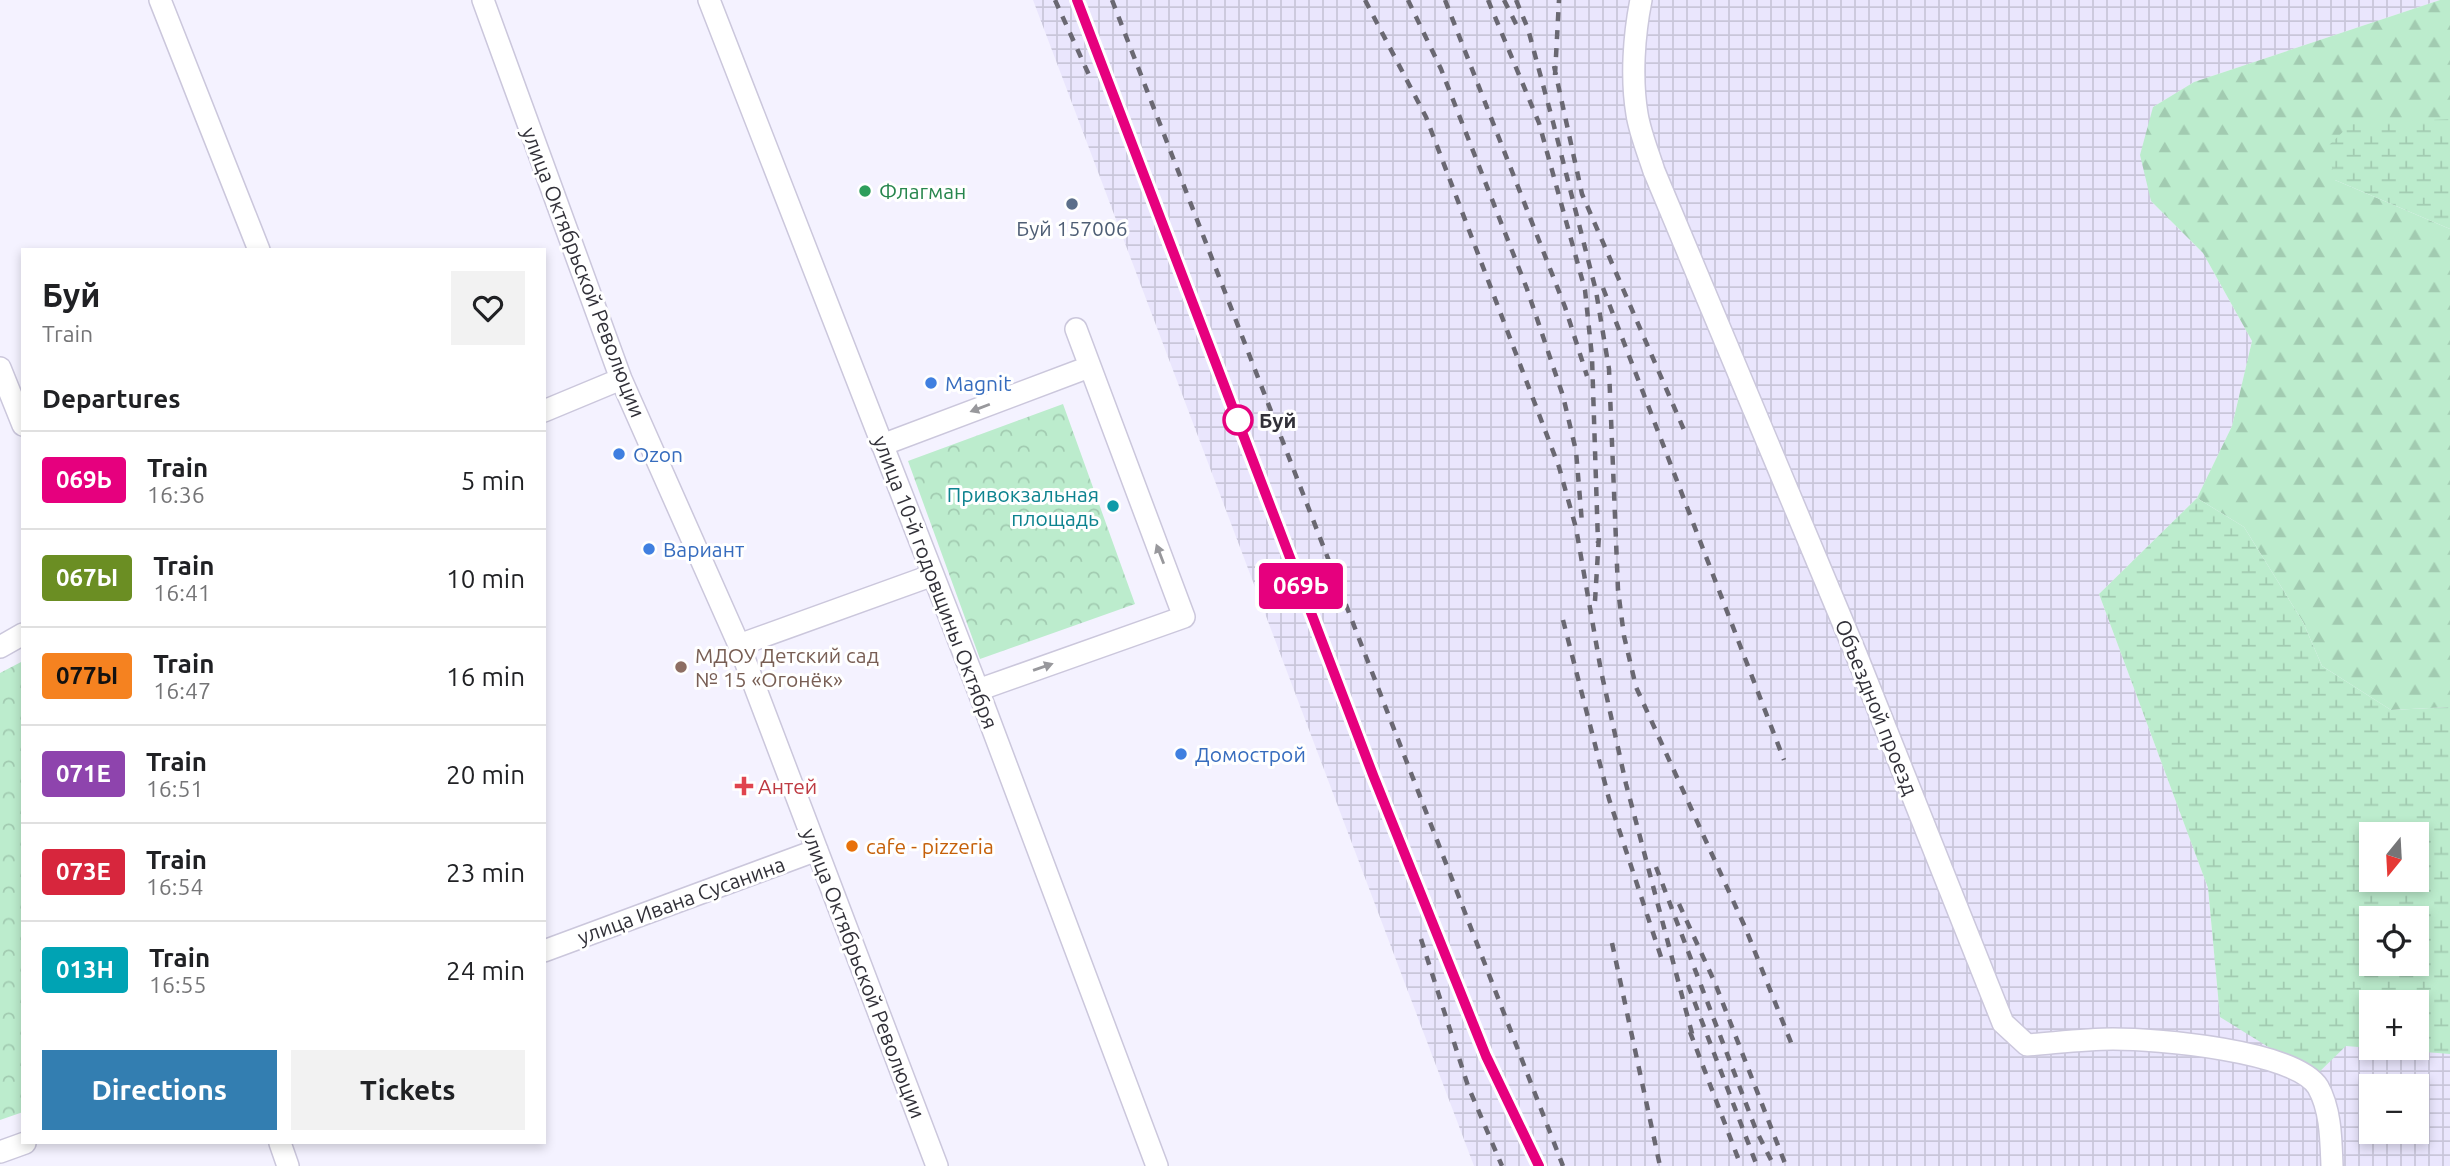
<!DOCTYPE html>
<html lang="en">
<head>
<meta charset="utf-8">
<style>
	body { margin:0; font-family:Ubuntu,sans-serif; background:#f2f2f2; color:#202124; height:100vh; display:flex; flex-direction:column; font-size:26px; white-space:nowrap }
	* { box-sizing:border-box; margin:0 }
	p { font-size:23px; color:#757577 }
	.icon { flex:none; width:38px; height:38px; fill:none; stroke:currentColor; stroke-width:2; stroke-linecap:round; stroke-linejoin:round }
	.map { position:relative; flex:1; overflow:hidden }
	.sheet { position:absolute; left:21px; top:248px; width:525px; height:896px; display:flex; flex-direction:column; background:#fff; border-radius:0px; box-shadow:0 4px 10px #0003 }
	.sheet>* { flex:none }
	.badge { padding:0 14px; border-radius:5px; font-size:24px; line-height:46px }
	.needle { width:46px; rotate:198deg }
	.controls { position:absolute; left:2359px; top:822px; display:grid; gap:14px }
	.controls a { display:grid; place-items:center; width:70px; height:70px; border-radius:0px; background:#fff; box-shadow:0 4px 10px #0003; font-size:35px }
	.map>.badge { position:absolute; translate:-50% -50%; box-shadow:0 0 0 4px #fff }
	h2 { padding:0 21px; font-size:26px; line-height:63px }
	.round { display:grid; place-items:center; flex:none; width:74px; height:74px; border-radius:0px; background:#f2f2f2 }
	.head { display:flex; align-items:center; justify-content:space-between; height:119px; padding:0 21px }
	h1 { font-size:33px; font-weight:700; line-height:52px }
	.button { display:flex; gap:14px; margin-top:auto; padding:14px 21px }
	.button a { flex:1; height:80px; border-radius:0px; background:#337eb1; color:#fff; font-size:28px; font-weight:700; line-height:80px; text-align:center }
	.button a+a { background:#f2f2f2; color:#202124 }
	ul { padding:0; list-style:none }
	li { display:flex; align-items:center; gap:21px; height:98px; padding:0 21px; border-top:2px solid #e0e0e0 }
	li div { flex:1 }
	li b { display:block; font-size:26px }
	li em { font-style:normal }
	li .badge { min-width:77px; font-weight:700; text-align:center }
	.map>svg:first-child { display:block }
</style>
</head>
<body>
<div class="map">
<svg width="2450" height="1166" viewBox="0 0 2450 1166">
	<defs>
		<pattern id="industrial-grid" width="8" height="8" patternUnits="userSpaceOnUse" patternTransform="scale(1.75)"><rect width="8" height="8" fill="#eae6fd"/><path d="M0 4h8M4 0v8" fill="none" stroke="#c9c6da"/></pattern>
		<pattern id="forest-firs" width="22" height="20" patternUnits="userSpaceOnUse" patternTransform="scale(1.75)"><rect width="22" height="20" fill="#bceccd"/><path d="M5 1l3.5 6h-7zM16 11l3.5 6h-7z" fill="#a2cbb1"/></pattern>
		<pattern id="wetland-marsh" width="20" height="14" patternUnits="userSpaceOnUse" patternTransform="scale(1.75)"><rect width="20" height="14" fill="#bceccd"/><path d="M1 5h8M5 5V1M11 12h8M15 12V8" fill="none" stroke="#a2cbb1"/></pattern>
		<pattern id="park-crowns" width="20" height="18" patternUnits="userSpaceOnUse" patternTransform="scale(1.75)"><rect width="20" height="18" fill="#bceccd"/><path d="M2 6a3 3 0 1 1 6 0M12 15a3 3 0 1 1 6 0" fill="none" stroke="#a2cbb1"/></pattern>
	</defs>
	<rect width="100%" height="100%" fill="#f4f2ff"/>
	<path fill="url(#industrial-grid)" fill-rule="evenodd" d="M1033,0H2440L2194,82L2153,107L2151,201L2203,253L2252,341L2232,426L2197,498L2099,594L2208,888L2220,1017L2347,981L2450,992V1166H1474ZM2371,1003H2417V1048H2371ZM2371,1087H2417V1132H2371Z"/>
	<path fill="url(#forest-firs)" d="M2440,0H2450V119L2335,180L2450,229V707L2391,710L2322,666L2303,622L2244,527L2197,498L2232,426L2252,341L2203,253L2151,201L2140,155L2153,107L2194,82Z"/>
	<path fill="url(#wetland-marsh)" fill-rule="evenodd" d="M2450,119V229L2335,180L2327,147L2351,124Z
		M2197,498L2244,527L2303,622L2322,666L2391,710L2450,707V1054L2375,1048H2417V1003H2371V1048L2346,1046L2315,1076L2220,1017L2208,888L2099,594ZM2371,835H2417V880H2371ZM2371,919H2417V964H2371Z"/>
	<path fill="url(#park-crowns)" d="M1063,404L1135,604L980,659L908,461Z
		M23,661V1112L0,1120V673Z"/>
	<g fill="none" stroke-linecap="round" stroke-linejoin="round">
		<g stroke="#cbc7dc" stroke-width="24">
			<path id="minor" d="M160,0L259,250
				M483,0L621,379L739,645L937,1166
				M709,0L978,690L1157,1166
				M1641,0C1634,35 1631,78 1637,114C1640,133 1648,152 1654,171L1856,654L2003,1023L2027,1045C2055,1043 2084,1039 2113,1039C2155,1039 2295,1050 2318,1087C2331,1110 2331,1141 2332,1166
				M0,368L23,425
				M544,411L621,379
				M882,445L1089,367
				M739,645L933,575
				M0,647L23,634
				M978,690L1184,617L1076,329
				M544,951L817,850
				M280,1143L288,1166
				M0,1152L25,1143"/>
		</g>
		<use href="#minor" stroke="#fff" stroke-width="21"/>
		<path stroke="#6a6872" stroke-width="4.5" stroke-dasharray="9 9" stroke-linecap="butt" d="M1055,0L1089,75
			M1077,0L1373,775L1486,1056L1539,1166
			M1112,0L1563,1166
			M1365,0L1426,117L1559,467L1576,528L1601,671L1626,784L1694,1041
			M1408,0L1441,69L1527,289L1563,396L1576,451L1582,523
			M1445,0L1565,307L1587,376
			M1488,0L1539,123L1585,290L1592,357L1598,543
			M1504,0L1518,28
			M1516,0L1528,29L1553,122L1596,291L1609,369L1618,590L1624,636L1636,687L1745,927L1794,1050
			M1554,66L1582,194L1684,430
			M1555,75L1559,0
			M1603,288L1784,760
			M1595,601L1599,535
			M1563,620L1609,799L1661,957
			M1656,867L1756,1130L1774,1166
			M1679,904L1715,983L1786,1166
			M1421,939L1468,1086L1502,1166
			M1612,943L1660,1166
			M1688,985L1757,1166
			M1690,1032L1741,1166"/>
	</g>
	<defs><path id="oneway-solid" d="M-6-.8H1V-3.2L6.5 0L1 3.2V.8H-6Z" transform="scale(1.75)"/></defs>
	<g fill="#98989c">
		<use href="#oneway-solid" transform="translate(980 408) rotate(159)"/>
		<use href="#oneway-solid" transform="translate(1160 554) rotate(-111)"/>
		<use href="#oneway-solid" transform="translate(1043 667) rotate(-19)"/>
	</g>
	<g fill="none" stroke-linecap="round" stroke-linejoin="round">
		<g stroke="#fff" stroke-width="16">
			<path id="line" d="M1077,0L1373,775L1486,1056L1539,1166"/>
		</g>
		<use href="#line" stroke="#e6007e" stroke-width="10"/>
	</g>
	<circle fill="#2e9e5b" stroke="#fff" stroke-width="2.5" cx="865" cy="191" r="7"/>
	<circle fill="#5c6f8a" stroke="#fff" stroke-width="2.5" cx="1072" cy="204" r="7"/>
	<g fill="#3f7fe0" stroke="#fff" stroke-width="2.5">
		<circle cx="931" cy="383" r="7"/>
		<circle cx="619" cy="454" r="7"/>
		<circle cx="649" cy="549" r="7"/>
		<circle cx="1181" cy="754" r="7"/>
	</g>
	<circle fill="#fff" stroke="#e6007e" stroke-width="3.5" cx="1238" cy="420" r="14"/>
	<circle fill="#0f9aa8" stroke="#fff" stroke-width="2.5" cx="1113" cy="506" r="7"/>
	<circle fill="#8d6e63" stroke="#fff" stroke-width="2.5" cx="681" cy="667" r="7"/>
	<path fill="#e0444e" stroke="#fff" stroke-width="2.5" d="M740.5 775.5h7v7h7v7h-7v7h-7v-7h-7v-7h7z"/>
	<circle fill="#e8710a" stroke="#fff" stroke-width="2.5" cx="852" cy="846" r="7"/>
	<g text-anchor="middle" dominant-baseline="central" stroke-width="6" stroke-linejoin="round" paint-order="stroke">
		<g font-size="21" fill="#27864d" stroke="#fff" text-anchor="start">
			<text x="879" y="191">Флагман</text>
		</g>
		<g font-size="21" fill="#4e5e75" stroke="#fff">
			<text x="1072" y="228">Буй 157006</text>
		</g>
		<g font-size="21" fill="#313038" stroke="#fff">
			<text transform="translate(584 272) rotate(69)">улица Октябрьской Революции</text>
			<text transform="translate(936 582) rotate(69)">улица 10-й годовщины Октября</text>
			<text transform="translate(1877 707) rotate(68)">Объездной проезд</text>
			<text transform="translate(681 900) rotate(-20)">улица Ивана Сусанина</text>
			<text transform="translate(864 973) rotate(69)">улица Октябрьской Революции</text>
		</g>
		<g font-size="21" fill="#366cbe" stroke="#fff" text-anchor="start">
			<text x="945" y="383">Magnit</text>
			<text x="633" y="454">Ozon</text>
			<text x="663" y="549">Вариант</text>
			<text x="1195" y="754">Домострой</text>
		</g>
		<g font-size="21" font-weight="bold" fill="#313038" stroke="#fff" text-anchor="start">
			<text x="1259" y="420">Буй</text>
		</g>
		<g font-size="21" fill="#0d838f" stroke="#fff" text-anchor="end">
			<text x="1099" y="494">Привокзальная<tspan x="1099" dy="24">площадь</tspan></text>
		</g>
		<g font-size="21" fill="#785e54" stroke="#fff" text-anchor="start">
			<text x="695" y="655">МДОУ Детский сад<tspan x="695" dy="24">№ 15 «Огонёк»</tspan></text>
		</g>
		<g font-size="21" fill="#be3a42" stroke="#fff" text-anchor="start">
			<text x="758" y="786">Антей</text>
		</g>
		<g font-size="21" fill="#c56008" stroke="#fff" text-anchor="start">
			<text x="866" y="846">cafe - pizzeria</text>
		</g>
	</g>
</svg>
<div class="controls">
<a><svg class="needle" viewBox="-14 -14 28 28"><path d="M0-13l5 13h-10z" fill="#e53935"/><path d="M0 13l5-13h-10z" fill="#757577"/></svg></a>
<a><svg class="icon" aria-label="locate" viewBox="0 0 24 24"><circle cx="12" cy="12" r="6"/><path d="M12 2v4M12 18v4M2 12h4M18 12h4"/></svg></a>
<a>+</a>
<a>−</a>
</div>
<b class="badge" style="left:1301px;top:586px;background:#e6007e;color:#fff">069Ь</b>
<section class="sheet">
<div class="head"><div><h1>Буй</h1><p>Train</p></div><a class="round"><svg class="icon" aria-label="heart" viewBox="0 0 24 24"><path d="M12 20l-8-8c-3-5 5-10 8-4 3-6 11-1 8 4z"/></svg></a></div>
<h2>Departures</h2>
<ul>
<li><span class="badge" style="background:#e6007e;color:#fff">069Ь</span><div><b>Train</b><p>16:36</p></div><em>5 min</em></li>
<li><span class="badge" style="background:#6b8e23;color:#fff">067Ы</span><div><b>Train</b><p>16:41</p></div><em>10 min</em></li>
<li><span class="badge" style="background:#f58220;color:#111">077Ы</span><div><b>Train</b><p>16:47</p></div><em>16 min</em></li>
<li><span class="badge" style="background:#8e44ad;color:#fff">071Е</span><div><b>Train</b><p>16:51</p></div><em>20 min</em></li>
<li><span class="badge" style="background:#d7263d;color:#fff">073Е</span><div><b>Train</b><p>16:54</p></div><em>23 min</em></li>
<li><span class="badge" style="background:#00a3b4;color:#fff">013Н</span><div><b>Train</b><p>16:55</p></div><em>24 min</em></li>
</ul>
<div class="button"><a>Directions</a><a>Tickets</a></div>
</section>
</div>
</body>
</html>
